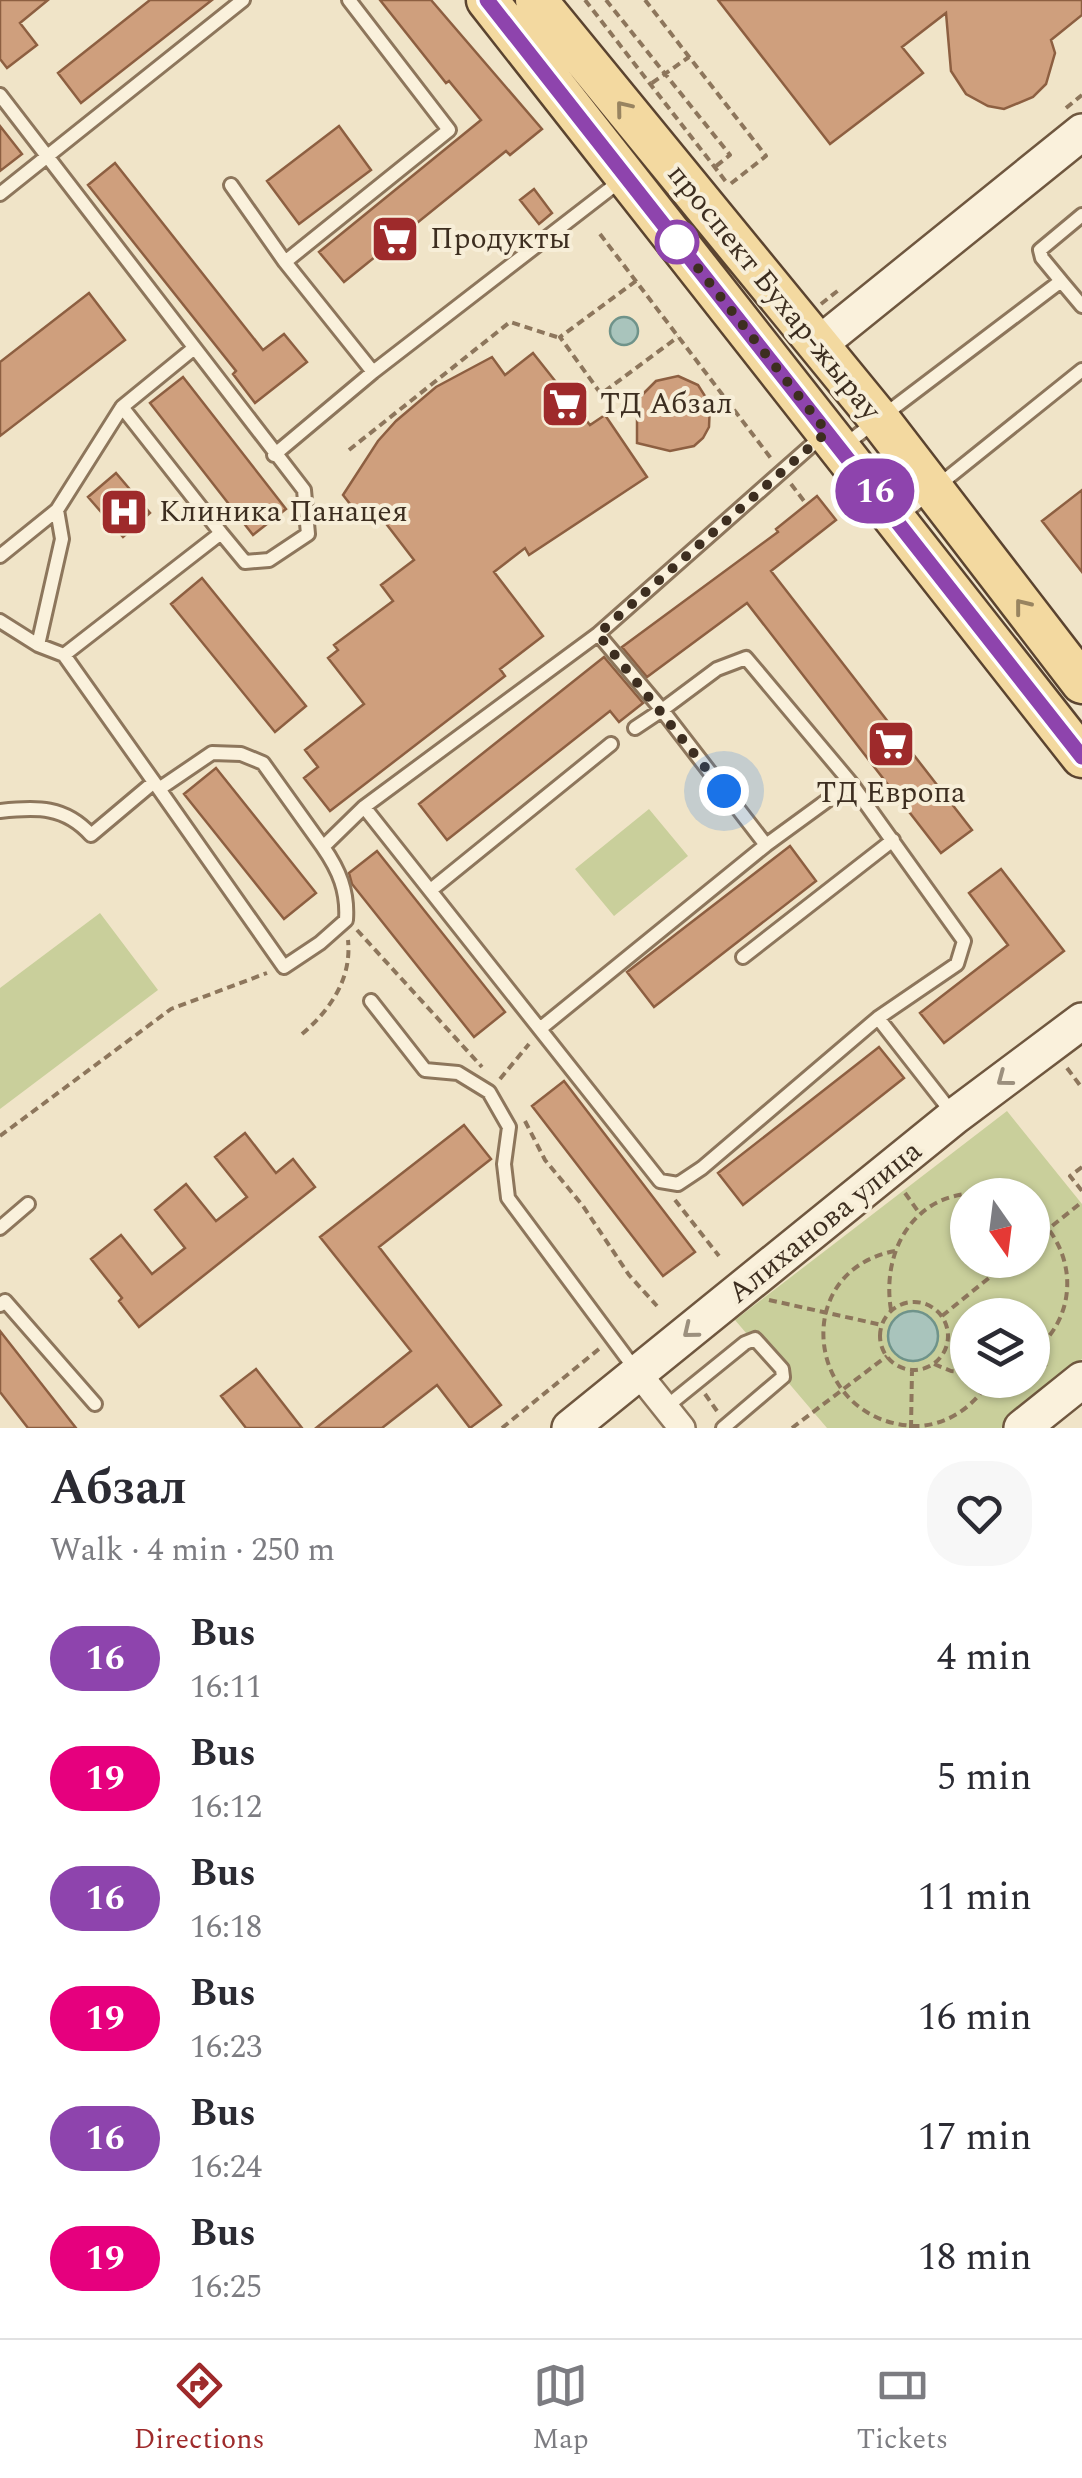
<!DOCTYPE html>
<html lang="en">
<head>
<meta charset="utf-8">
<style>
	body { margin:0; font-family:Spectral,serif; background:#f7f7f7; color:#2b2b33; height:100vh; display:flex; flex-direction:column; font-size:38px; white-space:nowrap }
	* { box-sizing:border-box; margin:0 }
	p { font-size:32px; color:#7c7c81 }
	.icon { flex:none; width:55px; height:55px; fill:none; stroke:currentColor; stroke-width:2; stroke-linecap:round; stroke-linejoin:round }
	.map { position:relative; height:1428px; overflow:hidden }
	.sheet { display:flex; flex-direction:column; background:#fff; flex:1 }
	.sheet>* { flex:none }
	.badge { padding:0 20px; border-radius:32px; font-size:35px; line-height:65px }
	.needle { width:65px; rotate:166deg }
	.tools { position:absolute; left:950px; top:1178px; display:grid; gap:20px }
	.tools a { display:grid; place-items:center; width:100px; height:100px; border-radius:50%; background:#fff; box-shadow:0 2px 8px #0004; font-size:50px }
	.you { position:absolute; width:50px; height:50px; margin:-25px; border:8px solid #fff; border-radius:50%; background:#1a73e8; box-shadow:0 0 0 15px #1a73e833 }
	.map>.badge { position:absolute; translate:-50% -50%; box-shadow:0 0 0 5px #fff }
	.round { display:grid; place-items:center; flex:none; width:105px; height:105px; border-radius:40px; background:#f7f7f7 }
	.summary { display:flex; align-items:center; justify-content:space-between; height:170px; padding:0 50px }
	h1 { font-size:48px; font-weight:700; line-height:75px }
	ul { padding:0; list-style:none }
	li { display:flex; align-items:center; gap:30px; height:120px; padding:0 50px }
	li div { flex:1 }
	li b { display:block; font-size:38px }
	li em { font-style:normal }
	li .badge { min-width:110px; font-weight:700; text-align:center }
	.tab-bar { display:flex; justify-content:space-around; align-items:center; height:140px; border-top:2px solid #e1e1e2; background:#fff; font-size:28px; color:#7c7c81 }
	.tab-bar a { display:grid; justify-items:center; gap:5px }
	.tab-bar .active { color:#9e2a2b }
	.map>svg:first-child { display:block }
</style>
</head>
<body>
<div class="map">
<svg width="1082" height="1428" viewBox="0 0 1082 1428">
	<rect width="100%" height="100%" fill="#f0e4c8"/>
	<path fill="#c9cf9b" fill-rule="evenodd" d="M649,809L688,856L614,916L575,869Z
		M100,913L158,990L0,1109V988Z
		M1007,1111L1082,1204V1359L1001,1428H827L735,1320ZM968,1195H1032V1260H968ZM968,1315H1032V1380H968Z"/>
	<path fill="#a9c4bc" stroke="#6f938a" stroke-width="2.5" d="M610 331a14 14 0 1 1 28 0a14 14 0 1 1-28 0Z
		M888 1336a25 25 0 1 1 50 0a25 25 0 1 1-50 0Z"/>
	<path fill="#cf9f7d" stroke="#8d5f41" stroke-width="2.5" d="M0,0H48L20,23L37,45L7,68L0,59Z
		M150,0H212L81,103L58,73Z
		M380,0H431L542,129L510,155L506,151L344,282L319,252L481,120L449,81L446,83Z
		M718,0H1082V15L1051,40L1055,53L1046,84L1033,97L1004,109L988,106L966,94L951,71L946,13L902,47L923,73L830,144Z
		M0,126L22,154L0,171Z
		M339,126L371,170L299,224L267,181Z
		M115,163L263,350L284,334L307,362L255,403L233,374L236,371L88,185Z
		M534,189L552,213L539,224L520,200Z
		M89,293L125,340L0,436V362Z
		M533,353L590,425L605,415L647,477L529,555L525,548L494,572L543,636L500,669L505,676L330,811L304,778L318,767L305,750L364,704L328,658L338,650L334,645L393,601L381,585L414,560L374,508L361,518L343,495L378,441L396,421L436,387L492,357L505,375Z
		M678,376L698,385L710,404L709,427L703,438L694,446L670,451L637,443V409L640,397L656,381Z
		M183,377L286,509L253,535L150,403Z
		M116,473L150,513L123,537L88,497Z
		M1082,490V572L1042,521Z
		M817,496L836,520L771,571L972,830L941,853L747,603L647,677L622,647L778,532L776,529Z
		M202,578L306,706L275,732L171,604Z
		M604,657L643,703L619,722L610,711L447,840L419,804Z
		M216,768L316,893L284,919L184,794Z
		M790,846L816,881L654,1007L627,972Z
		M377,851L505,1012L474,1037L352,884L349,873Z
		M1001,869L1064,951L944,1043L920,1013L1008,945L969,893Z
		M879,1047L904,1078L743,1205L718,1173Z
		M564,1081L695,1252L663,1276L532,1106Z
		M464,1125L491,1159L379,1247L501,1405L470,1428L437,1385L382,1428H316L411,1351L320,1237Z
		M245,1133L276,1173L293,1159L315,1187L139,1327L119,1301L122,1298L91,1259L121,1235L152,1274L185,1248L155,1210L186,1184L216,1221L247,1197L215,1157Z
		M0,1331L76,1428H28L0,1392Z
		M256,1369L302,1428H246L221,1396Z"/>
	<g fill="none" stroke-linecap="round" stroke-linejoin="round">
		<g stroke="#8d765c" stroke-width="18">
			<path id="lane" d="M349,0L449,130L285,262L373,372
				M0,95L304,490L308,534L269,560L245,562L221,533L64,655
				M231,185L285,262
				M0,194L243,0
				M1061,281L1042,258L1040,250L1082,215
				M193,349L122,407L221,533
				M842,447L1061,281L1082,306
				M274,455L373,372L624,178
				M899,517L1082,370
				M0,556L57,510
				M0,621L38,645L64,655L159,789L212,753L241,754L263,763L323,847
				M38,645L62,539L57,510L122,407
				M635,728L662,710L766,845
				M159,789L284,967L320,943L346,920C348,891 339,870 323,847L364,807L598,634L821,437
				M364,807L660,1181L678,1184L702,1168L878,1018L957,964L964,941L851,783
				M0,811C37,807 65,806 91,835L154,782
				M432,889L611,744
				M743,957L893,840
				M371,1001L425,1070L458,1073L489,1092L509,1127L504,1164L508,1198L635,1369
				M878,1018L953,1114
				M541,1028L766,845L851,783L746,658L717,669L662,710L598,634
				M0,1228L28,1204
				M0,1305L5,1301L95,1404
				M666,1407L745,1343L755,1339L782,1369L783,1377L723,1428"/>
		</g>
		<g stroke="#8d765c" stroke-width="30">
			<path id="street" d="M638,1373L682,1428"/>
		</g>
		<g stroke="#6f573f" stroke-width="40">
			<path id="secondary" d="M817,346L1082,132
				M570,1428L955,1116L1082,1021
				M1022,1428L1082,1380"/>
		</g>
		<g stroke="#5b4430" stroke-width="45">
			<path id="primary" d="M487,0L1082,757
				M536,0L879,419L1082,683"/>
		</g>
		<path stroke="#8d765c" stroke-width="4" stroke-dasharray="8 5" stroke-linecap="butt" d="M585,0L727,183
			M606,0L730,155L715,167
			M645,0L766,156L729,185
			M652,83L689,57
			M1066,108L1082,95
			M600,234L773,461
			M636,281L560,337L601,394L678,337
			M821,304L840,289
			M349,450L510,322L557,337
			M791,484L804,501
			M357,930L482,1067
			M302,1034C330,1010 352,979 348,940
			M1067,1068L1082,1088
			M500,1079L529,1044
			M525,1121L545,1160L583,1206L629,1275L657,1306
			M0,1136L171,1009L267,973
			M1082,1167L1070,1176L1082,1191
			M905,1193L920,1214
			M675,1200L719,1256
			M1032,1212C1078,1250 1080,1316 1032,1353
			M1032,1242L1082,1202
			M895,1251C785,1272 808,1428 921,1426C951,1423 975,1405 990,1380
			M769,1300L882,1325
			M880 1336a34 34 0 1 1 68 0a34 34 0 1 1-68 0Z
			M891,1310C880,1244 922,1183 994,1195
			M942,1316L1011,1260
			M1034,1352L1046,1367
			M934,1364L951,1371L968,1372
			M705,1394L717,1411
			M502,1428L599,1349
			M792,1428L887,1356
			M911,1428L912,1370"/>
		<use href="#lane" stroke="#faf1dc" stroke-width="12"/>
		<use href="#street" stroke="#faf1dc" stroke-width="25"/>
		<use href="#secondary" stroke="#faf1dc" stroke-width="35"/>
		<use href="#primary" stroke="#f3d9a0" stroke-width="40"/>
	</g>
	<defs><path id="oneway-chevron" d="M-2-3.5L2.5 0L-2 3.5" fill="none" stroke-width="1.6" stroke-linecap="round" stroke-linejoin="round" transform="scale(2.5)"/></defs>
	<g stroke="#988460">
		<use href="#oneway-chevron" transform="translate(623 108) rotate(-129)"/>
		<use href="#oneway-chevron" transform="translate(1022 606) rotate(-128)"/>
	</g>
	<g stroke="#9c907e">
		<use href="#oneway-chevron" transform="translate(1004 1079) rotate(143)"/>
		<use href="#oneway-chevron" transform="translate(690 1331) rotate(141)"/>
	</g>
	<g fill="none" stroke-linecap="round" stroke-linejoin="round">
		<g stroke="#fff" stroke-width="22">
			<path id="line" d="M487,0L1082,757"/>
		</g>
		<use href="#line" stroke="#8e44ad" stroke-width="15"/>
		<path stroke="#3d2e20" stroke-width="10" stroke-dasharray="0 18" d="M677,242L671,234L827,432L598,634L724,791"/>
	</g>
	<defs>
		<g id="supermarket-square" transform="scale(2.5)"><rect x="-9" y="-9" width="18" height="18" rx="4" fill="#9e2a2b" stroke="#f7eed8"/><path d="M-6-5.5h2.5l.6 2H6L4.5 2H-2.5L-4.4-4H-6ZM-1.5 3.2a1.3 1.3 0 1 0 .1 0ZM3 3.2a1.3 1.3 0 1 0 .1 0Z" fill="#fff"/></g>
		<g id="hospital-square" transform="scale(2.5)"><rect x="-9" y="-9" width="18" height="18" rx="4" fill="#9e2a2b" stroke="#f7eed8"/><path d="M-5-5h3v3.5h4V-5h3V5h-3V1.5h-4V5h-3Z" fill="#fff"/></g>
	</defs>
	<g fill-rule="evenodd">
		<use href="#supermarket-square" x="395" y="239"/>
		<use href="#supermarket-square" x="565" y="404"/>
		<use href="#hospital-square" x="124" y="512"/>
		<use href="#supermarket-square" x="891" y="744"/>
	</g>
	<circle fill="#fff" stroke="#8e44ad" stroke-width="5" cx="677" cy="242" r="20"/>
	<g text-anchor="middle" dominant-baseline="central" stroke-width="8" stroke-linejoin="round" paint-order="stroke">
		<g font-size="30" fill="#3d2e20" stroke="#f7eed8" text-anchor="start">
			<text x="430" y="239">Продукты</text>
			<text x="600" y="404">ТД Абзал</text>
			<text x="159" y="512">Клиника Панацея</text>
			<text x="891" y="793" text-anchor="middle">ТД Европа</text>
		</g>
		<g font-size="30" fill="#3d2e20" stroke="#f7eed8">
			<text transform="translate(774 292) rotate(51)">проспект Бухар-жырау</text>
			<text transform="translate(825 1222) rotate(-39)">Алиханова улица</text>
		</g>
	</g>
</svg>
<div class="tools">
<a><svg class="needle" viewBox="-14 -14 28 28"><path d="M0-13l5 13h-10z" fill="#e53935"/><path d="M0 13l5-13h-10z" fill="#7c7c81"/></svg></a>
<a><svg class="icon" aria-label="layers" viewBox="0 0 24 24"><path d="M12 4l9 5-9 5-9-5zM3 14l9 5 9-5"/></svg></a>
</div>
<div class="you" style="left:724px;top:791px"></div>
<b class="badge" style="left:875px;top:491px;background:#8e44ad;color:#fff">16</b>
</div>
<section class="sheet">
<div class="summary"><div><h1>Абзал</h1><p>Walk · 4 min · 250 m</p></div><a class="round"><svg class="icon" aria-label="heart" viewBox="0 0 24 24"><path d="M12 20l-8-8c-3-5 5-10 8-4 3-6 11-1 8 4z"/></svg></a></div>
<ul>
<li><span class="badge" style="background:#8e44ad;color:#fff">16</span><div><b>Bus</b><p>16:11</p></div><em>4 min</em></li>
<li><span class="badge" style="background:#e6007e;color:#fff">19</span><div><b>Bus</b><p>16:12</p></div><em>5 min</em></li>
<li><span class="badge" style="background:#8e44ad;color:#fff">16</span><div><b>Bus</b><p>16:18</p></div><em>11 min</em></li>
<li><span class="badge" style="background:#e6007e;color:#fff">19</span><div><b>Bus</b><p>16:23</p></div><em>16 min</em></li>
<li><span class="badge" style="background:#8e44ad;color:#fff">16</span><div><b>Bus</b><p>16:24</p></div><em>17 min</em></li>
<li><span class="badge" style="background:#e6007e;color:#fff">19</span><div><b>Bus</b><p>16:25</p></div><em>18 min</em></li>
</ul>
</section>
<nav class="tab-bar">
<a class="active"><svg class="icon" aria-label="directions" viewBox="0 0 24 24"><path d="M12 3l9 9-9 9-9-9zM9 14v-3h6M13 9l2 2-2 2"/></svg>Directions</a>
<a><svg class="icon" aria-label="map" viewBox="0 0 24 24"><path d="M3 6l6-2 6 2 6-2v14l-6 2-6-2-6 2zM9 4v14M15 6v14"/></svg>Map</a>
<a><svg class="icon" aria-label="tickets" viewBox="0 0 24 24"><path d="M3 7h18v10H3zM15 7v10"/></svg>Tickets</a>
</nav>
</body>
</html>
